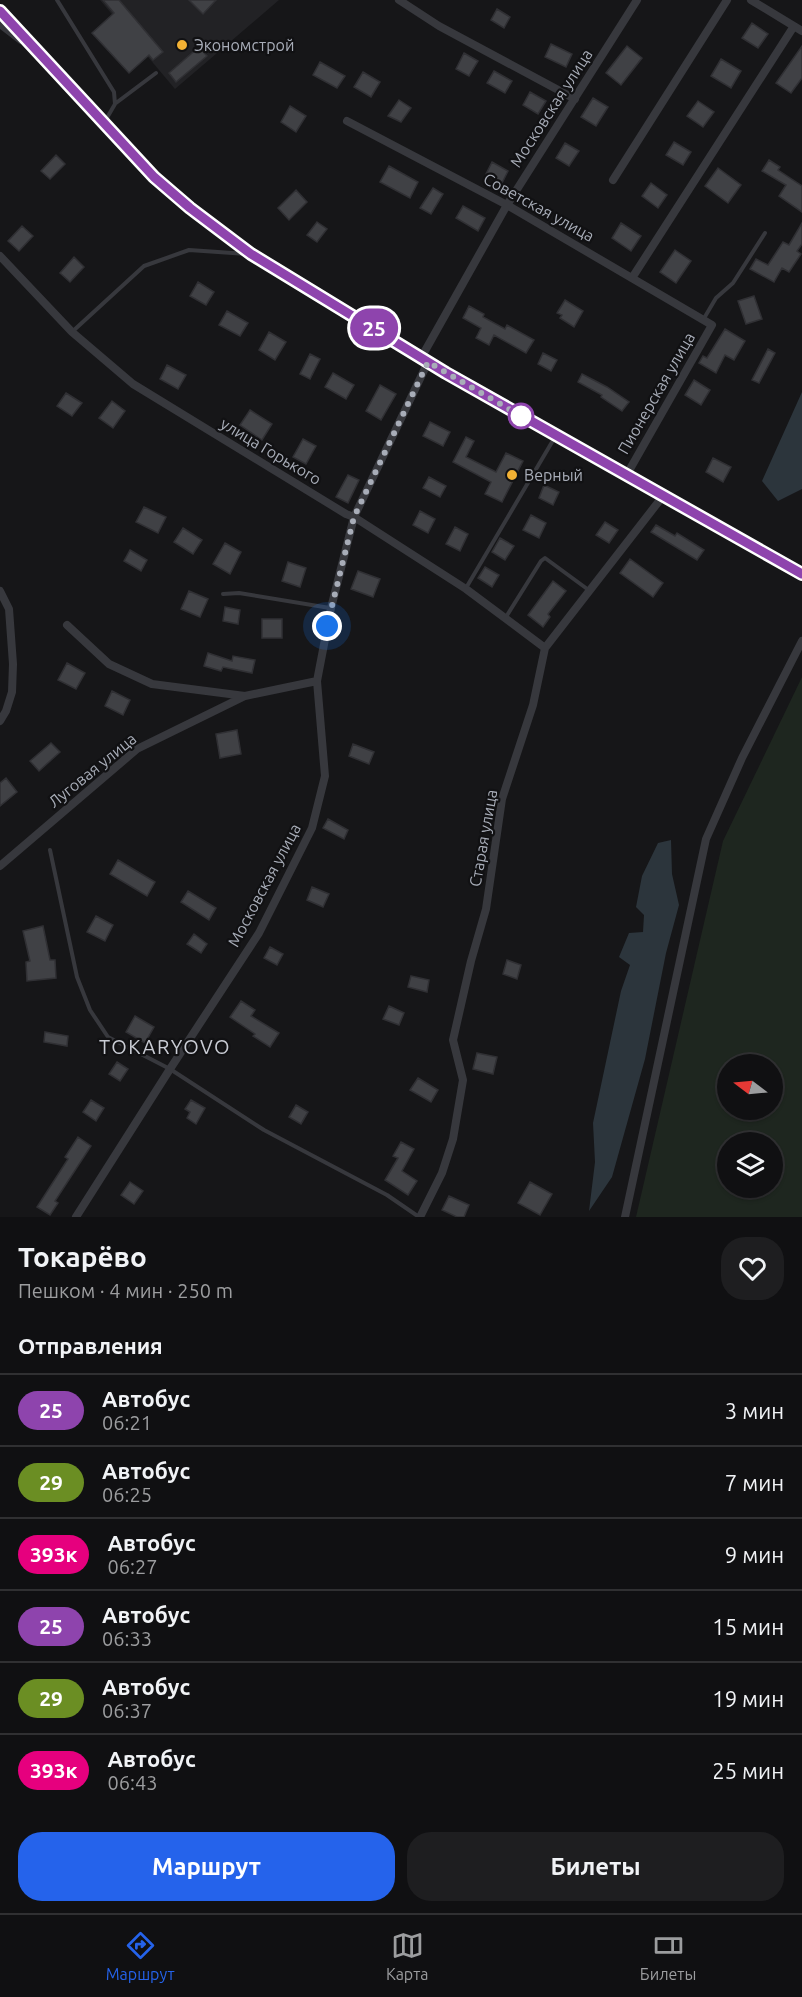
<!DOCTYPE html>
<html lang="ru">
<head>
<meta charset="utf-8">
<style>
	body { margin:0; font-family:Ubuntu,sans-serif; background:#1e1e20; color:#f1f3f6; height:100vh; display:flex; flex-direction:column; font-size:22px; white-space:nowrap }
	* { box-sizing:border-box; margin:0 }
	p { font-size:20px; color:#9c9d9f }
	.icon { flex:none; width:33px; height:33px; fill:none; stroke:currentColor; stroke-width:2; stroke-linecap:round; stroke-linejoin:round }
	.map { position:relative; height:1217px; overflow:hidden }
	.drawer { display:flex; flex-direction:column; background:#101012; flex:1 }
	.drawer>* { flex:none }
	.badge { padding:0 12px; border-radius:20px; font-size:21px; line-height:39px }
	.needle { width:39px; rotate:286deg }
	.controls { position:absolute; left:717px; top:1054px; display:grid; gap:12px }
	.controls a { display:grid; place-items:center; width:66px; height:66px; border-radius:50%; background:#101012; box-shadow:0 2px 4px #0004,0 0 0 2px #303032; font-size:30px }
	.you { position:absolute; width:30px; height:30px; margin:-15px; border:4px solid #fff; border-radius:50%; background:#1a73e8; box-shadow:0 0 0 9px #1a73e833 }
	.map>.badge { position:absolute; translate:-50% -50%; box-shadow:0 0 0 3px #fff }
	h2 { padding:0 18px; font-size:22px; line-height:54px }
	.round { display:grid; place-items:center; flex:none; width:63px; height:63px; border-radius:24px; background:#1e1e20 }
	.summary { display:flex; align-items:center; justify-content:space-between; height:102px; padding:0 18px }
	h1 { font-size:28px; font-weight:700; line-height:45px }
	.button { display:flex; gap:12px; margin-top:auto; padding:12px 18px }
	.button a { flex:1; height:69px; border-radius:24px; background:#2563eb; color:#fff; font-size:24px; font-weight:700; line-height:69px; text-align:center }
	.button a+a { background:#1e1e20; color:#f1f3f6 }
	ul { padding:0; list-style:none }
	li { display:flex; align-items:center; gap:18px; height:72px; padding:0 18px; border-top:2px solid #303032 }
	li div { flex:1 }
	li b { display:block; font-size:22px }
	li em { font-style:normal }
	li .badge { min-width:66px; font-weight:700; text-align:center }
	.tabs { display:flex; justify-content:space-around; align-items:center; height:84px; border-top:2px solid #303032; background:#101012; font-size:16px; color:#9c9d9f }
	.tabs a { display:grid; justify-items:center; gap:3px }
	.tabs .current { color:#2563eb }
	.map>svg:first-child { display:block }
</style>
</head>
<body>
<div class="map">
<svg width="802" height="1217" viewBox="0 0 802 1217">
	<rect width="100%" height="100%" fill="#161618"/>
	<path fill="#222225" d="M100,0H279L175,89Z"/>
	<path fill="#1e261f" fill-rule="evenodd" d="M802,677V1217H636L723,841ZM728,1065H772V1110H728ZM728,1143H772V1188H728Z"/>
	<path fill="#2c353c" d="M802,392V489L778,501L762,481Z
		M671,840L672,874L679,905L666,953L645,1059L612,1177L589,1211L595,1162L593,1123L621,991L630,965L619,957L629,933L643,932L644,915L636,907L642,876L658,843Z"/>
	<path fill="#404145" stroke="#303034" stroke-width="1.5" d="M103,0H119L163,52L153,60L149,55L129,73L92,33L114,13Z
		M189,0H216L203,14Z
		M497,9L510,17L504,28L491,20Z
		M752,23L768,34L758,48L742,38Z
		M551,44L572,54L566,67L545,57Z
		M627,46L642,58L621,85L606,73Z
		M802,46V78L791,93L776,83Z
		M199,47L207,56L176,82L169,73Z
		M464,53L478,61L469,76L456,69Z
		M721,59L741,71L731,88L711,76Z
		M320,62L345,76L337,88L313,75Z
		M494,71L512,81L505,93L487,83Z
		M363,72L380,82L371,97L354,87Z
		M530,92L546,101L538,114L523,105Z
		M593,98L608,107L596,126L581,117Z
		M399,100L411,108L401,122L388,116Z
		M698,101L714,112L703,127L687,116Z
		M290,106L306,116L296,132L281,122Z
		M674,142L691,152L683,165L666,155Z
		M565,143L579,151L569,166L556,158Z
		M56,155L65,164L50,179L41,171Z
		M769,160L780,167L778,170L802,186V212L779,196L786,185L762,171Z
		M492,162L508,171L502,183L486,174Z
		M389,166L418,182L410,198L380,182Z
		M718,168L741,185L728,203L705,186Z
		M651,183L667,195L658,208L642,196Z
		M433,188L443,194L431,214L420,208Z
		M296,190L307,202L289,220L278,208Z
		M463,206L485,218L478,231L456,218Z
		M317,222L327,229L317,242L307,235Z
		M621,223L641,236L631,251L612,238Z
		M802,223V244L797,251L801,254L789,272L782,268L774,282L750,269L756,259L768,265L783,242L789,245Z
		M22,226L33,236L19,251L8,241Z
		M675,250L691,261L676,283L660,272Z
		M74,257L84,267L70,282L60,273Z
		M198,282L214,292L206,305L190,296Z
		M754,296L762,319L746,324L738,301Z
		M565,300L583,311L574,327L560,318L562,315L557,313Z
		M469,306L484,314L483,317L505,329L507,325L534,340L526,353L494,335L489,345L476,338L481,328L463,318Z
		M227,311L248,323L240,336L219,325Z
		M725,329L745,341L734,360L725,355L716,373L699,363L703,356L707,358Z
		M269,332L286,342L275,360L259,350Z
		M768,349L775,353L759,383L752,380Z
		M543,353L557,360L551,371L538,364Z
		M310,354L320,359L310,379L300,374Z
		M167,365L186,375L178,389L160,379Z
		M333,373L354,385L346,399L325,387Z
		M582,374L607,387L629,402L622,411L601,397L602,395L578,382Z
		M694,380L710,390L701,405L685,395Z
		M380,385L396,394L381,420L366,411Z
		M66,393L82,403L72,416L57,406Z
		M112,401L125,411L113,428L99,418Z
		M250,410L272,424L262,440L240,425Z
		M430,422L450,432L443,446L423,436Z
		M466,437L474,441L466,457L496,472L506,453L523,461L502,502L485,494L491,482L453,462Z
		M303,439L316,446L306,464L293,457Z
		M713,458L731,467L723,482L706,472Z
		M348,475L359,480L348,503L336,497Z
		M429,477L446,486L440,497L423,488Z
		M544,485L559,492L553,505L539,498Z
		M144,507L166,517L158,533L136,522Z
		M420,511L435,519L428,533L413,525Z
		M531,515L546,523L539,538L523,530Z
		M605,522L618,530L609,543L596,535Z
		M656,525L675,536L677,533L704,550L697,560L651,532Z
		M455,527L468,534L460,551L446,544Z
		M183,528L202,540L193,554L174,542Z
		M500,538L514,546L505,560L492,552Z
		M225,543L241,552L230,574L213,564Z
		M130,550L147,560L141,571L124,561Z
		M630,559L663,583L653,597L620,573Z
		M288,562L306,568L300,587L282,581Z
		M485,567L499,575L492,587L478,578Z
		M358,571L380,579L373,597L351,589Z
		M553,581L566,591L548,614L550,617L543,627L528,615Z
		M189,591L208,599L200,617L181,609Z
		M225,607L240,610L238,624L223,621Z
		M262,619H282V638H262Z
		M208,653L232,661L233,656L255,660L252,673L223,667L221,671L204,666Z
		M67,663L85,673L76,689L58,680Z
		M112,691L130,700L123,715L105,706Z
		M237,730L241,754L220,758L216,734Z
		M51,743L60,752L39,771L30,761Z
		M353,744L374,752L369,764L349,756Z
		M6,778L17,792L0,806V783Z
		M328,819L348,830L344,839L323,828Z
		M118,860L155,882L147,896L110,874Z
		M312,887L329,894L323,907L307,900Z
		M188,891L216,908L209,920L181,902Z
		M96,916L113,925L105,941L87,932Z
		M43,926L50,960H55L56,978L27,981L26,962L30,961L23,931Z
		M194,934L207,944L201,953L187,944Z
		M270,947L283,954L277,965L264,958Z
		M507,960L521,965L517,979L503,974Z
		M411,976L429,980L427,992L408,987Z
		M241,1001L255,1010L251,1016L279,1033L270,1047L253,1036L255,1034L230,1017Z
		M389,1006L404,1013L399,1025L383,1019Z
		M135,1016L154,1027L145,1043L126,1032Z
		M45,1032L68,1036L67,1046L44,1042Z
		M477,1053L497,1057L493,1074L473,1069Z
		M117,1062L128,1069L120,1081L109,1074Z
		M418,1078L438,1090L431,1102L410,1090Z
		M91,1100L104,1108L96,1121L83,1112Z
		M191,1100L205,1108L196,1124L187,1118L190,1112L185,1109Z
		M296,1105L308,1112L301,1124L289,1117Z
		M78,1137L91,1146L55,1201L58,1203L50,1215L37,1207L68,1159L65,1157Z
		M401,1142L414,1149L402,1171L417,1181L408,1195L385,1180L398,1158L393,1156Z
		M130,1182L143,1191L134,1204L121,1195Z
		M530,1182L552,1194L540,1215L518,1203Z
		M449,1196L469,1205L464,1217H457L442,1210Z"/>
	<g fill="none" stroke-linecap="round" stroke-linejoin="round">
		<path stroke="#37383d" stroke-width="4" d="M57,0L114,92L115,104L104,123
			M116,103L156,73
			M703,320L716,298L733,283L765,233
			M73,331L144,266L189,250L247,254
			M466,588L555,437
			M223,594L239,593L330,608
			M506,617L541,561L545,558L590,591
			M50,850L77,977L90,1010L108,1037L170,1069L264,1130L387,1195L419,1217"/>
		<path stroke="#37383d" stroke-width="8" d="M399,0L439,26L575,99
			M751,0L802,31
			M0,11L154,177L190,208L251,254L421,358L507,205L637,0
			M0,24L21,40
			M347,121L507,205L712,325L626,476
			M613,180L727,0
			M0,256L72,332L133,384L346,514L354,517L466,589L545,648
			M632,278L794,26
			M0,591L9,609L13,664L12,692L6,711L0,721
			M67,625L109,664L152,684L245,696L317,681
			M0,866L137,749L245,696
			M76,1217L170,1069L259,933L312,828L325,776L317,681L331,608L354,517L428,362
			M420,1217L442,1173L453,1139L463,1080L453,1040L471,961L486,909L502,799L533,705L545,648L663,496
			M625,1217L706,839L742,758L802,641"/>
		<path stroke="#37383d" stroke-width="10" d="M421,358L626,476L802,574"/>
	</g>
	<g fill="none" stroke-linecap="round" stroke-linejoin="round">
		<g stroke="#fff" stroke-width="14">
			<path id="line" d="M0,11L154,177L190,208L251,254L446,373L802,574"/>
		</g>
		<use href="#line" stroke="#8e44ad" stroke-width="9"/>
		<path stroke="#a8adb8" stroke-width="6" stroke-dasharray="0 10.8" d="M327,626L354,517L428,362L521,416"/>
	</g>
	<g fill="#f2b134" stroke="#111113" stroke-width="2">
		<circle cx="182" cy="45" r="6"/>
		<circle cx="512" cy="475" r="6"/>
	</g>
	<circle fill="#fff" stroke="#8e44ad" stroke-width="3" cx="521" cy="416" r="12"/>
	<g text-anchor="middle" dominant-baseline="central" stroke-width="4.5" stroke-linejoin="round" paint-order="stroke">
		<g font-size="16" fill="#a8adb8" stroke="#111113" text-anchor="start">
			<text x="194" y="45">Экономстрой</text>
			<text x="524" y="475">Верный</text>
		</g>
		<g font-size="16" fill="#a8adb8" stroke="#111113">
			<text transform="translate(551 108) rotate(-57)">Московская улица</text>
			<text transform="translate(539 207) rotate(29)">Советская улица</text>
			<text transform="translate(656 393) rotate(-60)">Пионерская улица</text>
			<text transform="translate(271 451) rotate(31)">улица Горького</text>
			<text transform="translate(92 770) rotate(-39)">Луговая улица</text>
			<text transform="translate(483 838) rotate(-80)">Старая улица</text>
			<text transform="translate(264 885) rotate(-62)">Московская улица</text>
		</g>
		<g font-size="20" letter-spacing="1.5" fill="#c9ccd4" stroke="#111113">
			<text x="165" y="1046">TOKARYOVO</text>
		</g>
	</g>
</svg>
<div class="controls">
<a><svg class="needle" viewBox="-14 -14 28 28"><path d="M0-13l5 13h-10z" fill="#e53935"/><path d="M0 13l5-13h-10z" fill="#9c9d9f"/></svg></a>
<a><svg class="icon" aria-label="layers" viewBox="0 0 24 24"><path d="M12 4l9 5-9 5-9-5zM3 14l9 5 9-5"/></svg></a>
</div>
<div class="you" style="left:327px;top:626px"></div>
<b class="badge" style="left:374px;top:328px;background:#8e44ad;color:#fff">25</b>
</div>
<section class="drawer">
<div class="summary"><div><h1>Токарёво</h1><p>Пешком · 4 мин · 250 m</p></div><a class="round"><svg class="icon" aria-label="heart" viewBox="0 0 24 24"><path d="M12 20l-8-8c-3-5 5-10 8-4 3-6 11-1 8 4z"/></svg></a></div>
<h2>Отправления</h2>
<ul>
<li><span class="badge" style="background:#8e44ad;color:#fff">25</span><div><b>Автобус</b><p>06:21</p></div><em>3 мин</em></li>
<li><span class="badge" style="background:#6b8e23;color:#fff">29</span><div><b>Автобус</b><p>06:25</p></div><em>7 мин</em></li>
<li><span class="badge" style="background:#e6007e;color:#fff">393к</span><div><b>Автобус</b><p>06:27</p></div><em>9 мин</em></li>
<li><span class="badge" style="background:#8e44ad;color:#fff">25</span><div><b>Автобус</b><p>06:33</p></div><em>15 мин</em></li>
<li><span class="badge" style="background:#6b8e23;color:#fff">29</span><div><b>Автобус</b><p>06:37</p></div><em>19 мин</em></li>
<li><span class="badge" style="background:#e6007e;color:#fff">393к</span><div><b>Автобус</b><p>06:43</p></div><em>25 мин</em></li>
</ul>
<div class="button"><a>Маршрут</a><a>Билеты</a></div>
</section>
<nav class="tabs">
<a class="current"><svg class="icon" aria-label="directions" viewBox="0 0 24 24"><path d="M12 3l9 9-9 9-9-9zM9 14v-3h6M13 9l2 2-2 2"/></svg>Маршрут</a>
<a><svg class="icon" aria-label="map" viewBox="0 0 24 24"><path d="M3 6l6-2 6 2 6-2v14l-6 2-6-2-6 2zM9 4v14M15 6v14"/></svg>Карта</a>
<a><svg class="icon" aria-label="tickets" viewBox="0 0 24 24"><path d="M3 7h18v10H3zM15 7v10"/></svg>Билеты</a>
</nav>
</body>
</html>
